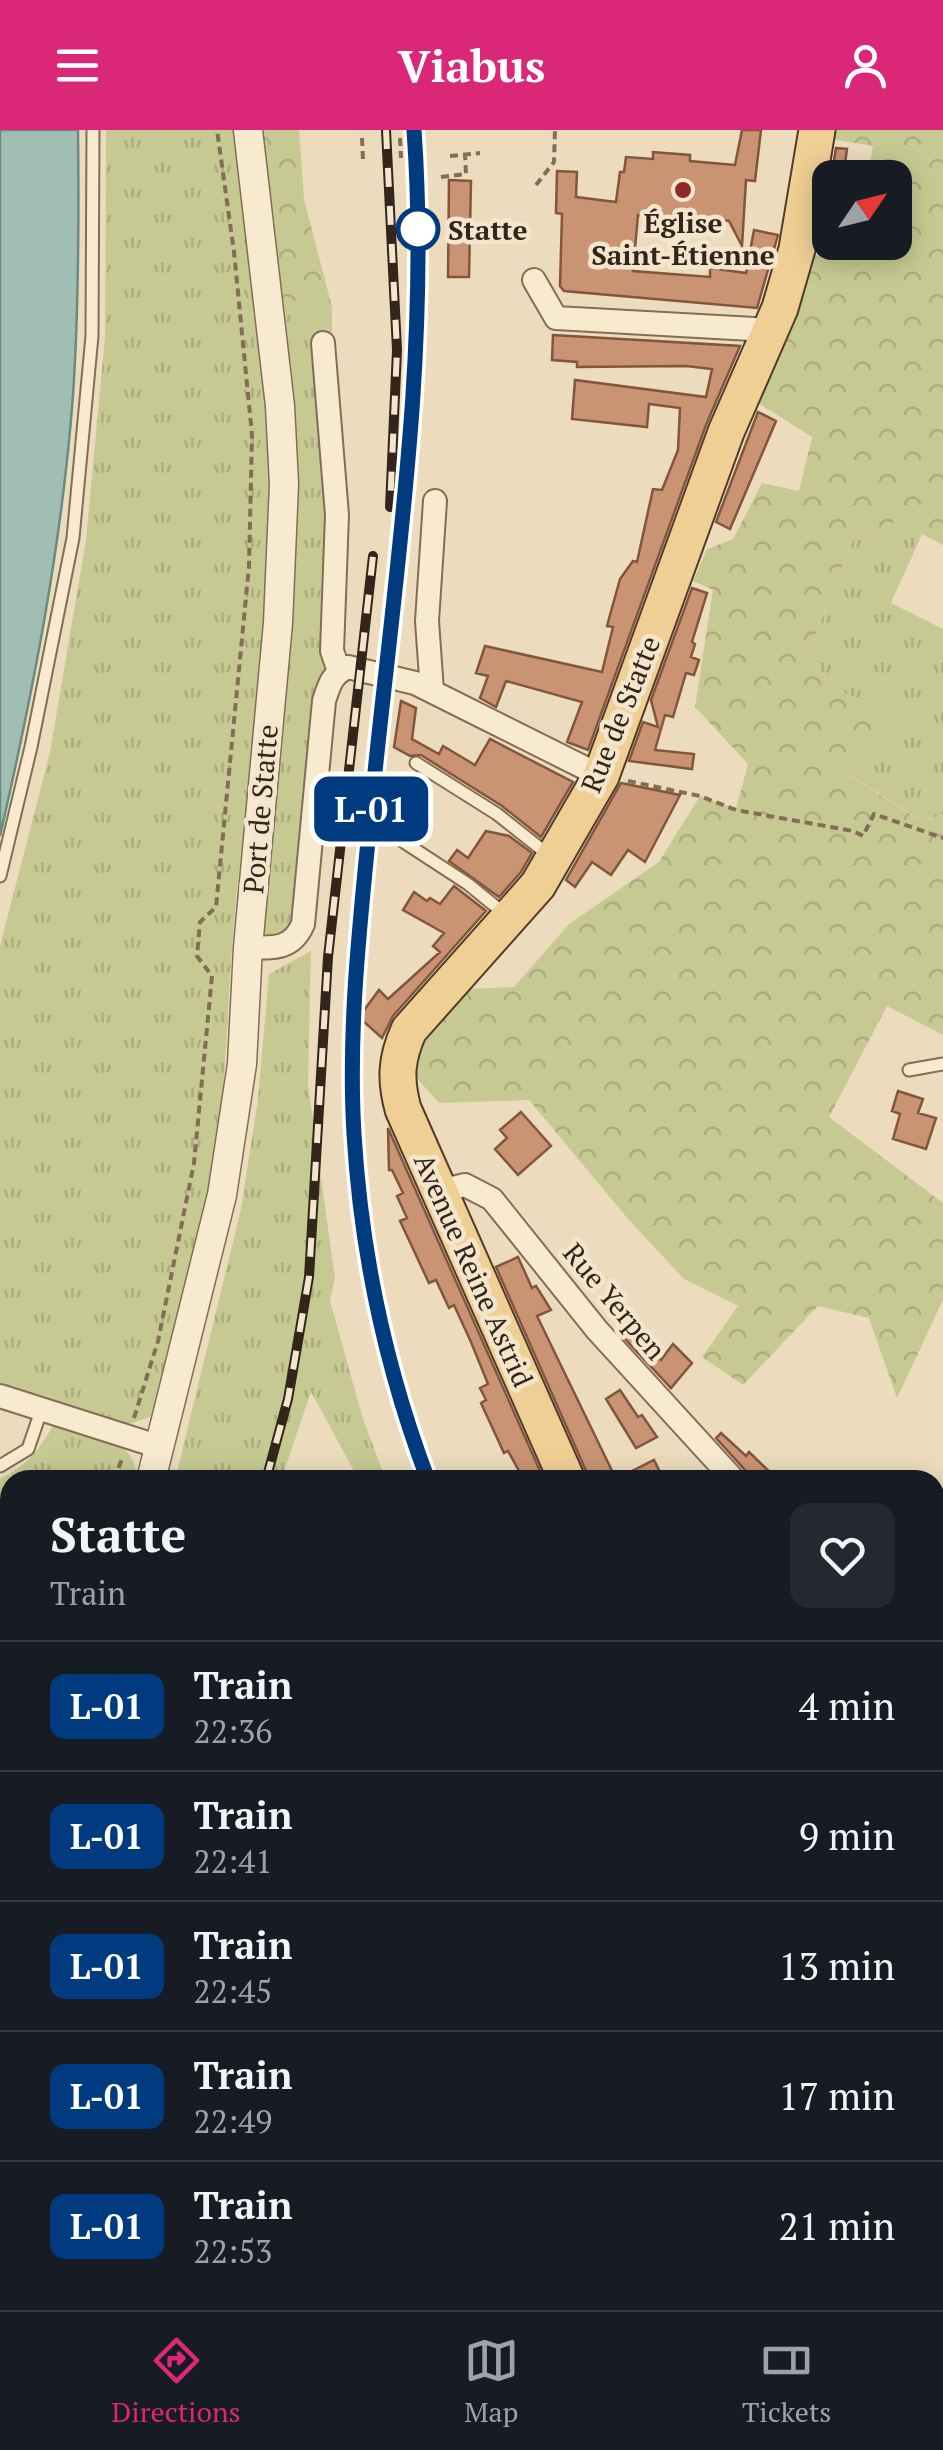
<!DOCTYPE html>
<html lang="en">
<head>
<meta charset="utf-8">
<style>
	body { margin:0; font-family:"PT Serif",serif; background:#242831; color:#f1f3f6; height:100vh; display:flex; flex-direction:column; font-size:38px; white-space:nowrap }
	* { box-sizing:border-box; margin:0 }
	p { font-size:32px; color:#9ea1a6 }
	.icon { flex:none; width:55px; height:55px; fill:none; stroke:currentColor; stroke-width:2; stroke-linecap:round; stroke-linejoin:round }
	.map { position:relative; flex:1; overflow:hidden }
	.details { position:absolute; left:0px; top:1340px; width:945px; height:840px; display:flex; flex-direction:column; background:#171b24; border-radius:30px 30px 0 0; box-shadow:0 5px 25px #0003 }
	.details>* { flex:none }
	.badge { padding:0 20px; border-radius:15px; font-size:35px; line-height:65px }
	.needle { width:65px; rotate:55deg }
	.controls { position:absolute; left:812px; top:30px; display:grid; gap:20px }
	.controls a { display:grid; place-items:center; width:100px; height:100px; border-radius:20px; background:#171b24; box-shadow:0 5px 25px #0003; font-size:50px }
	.map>.badge { position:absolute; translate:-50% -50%; box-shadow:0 0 0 5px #fff }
	.round { display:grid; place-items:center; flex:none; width:105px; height:105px; border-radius:20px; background:#242831 }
	.head { display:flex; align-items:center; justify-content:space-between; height:170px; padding:0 50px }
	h1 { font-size:48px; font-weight:800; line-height:75px }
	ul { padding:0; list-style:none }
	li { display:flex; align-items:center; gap:30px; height:130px; padding:0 50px; border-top:2px solid #363941 }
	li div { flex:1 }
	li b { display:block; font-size:38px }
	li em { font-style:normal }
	li .badge { min-width:110px; font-weight:700; text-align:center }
	header { display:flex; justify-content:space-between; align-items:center; height:130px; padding:0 50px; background:#db2777; color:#fff; font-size:45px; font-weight:800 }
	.dock { display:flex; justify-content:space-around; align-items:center; height:140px; border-top:2px solid #363941; background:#171b24; font-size:28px; color:#9ea1a6 }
	.dock a { display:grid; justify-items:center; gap:5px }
	.dock .current { color:#db2777 }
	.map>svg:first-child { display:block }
</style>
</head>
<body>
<header><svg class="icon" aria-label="menu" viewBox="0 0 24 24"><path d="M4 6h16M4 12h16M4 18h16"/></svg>Viabus<svg class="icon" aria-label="person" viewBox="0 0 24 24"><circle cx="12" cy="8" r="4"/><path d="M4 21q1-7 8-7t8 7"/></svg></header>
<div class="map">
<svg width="943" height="2180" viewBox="0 0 943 2180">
	<defs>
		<pattern id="grass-tufts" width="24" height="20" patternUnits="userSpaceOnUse" patternTransform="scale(2.5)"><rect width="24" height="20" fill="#c6ca92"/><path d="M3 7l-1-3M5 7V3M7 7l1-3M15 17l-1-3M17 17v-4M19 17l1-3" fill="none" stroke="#abad7d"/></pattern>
		<pattern id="forest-crowns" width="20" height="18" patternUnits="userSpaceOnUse" patternTransform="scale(2.5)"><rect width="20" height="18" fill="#c6ca92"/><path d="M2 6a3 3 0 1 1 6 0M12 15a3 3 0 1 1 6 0" fill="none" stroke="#abad7d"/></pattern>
		<pattern id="cemetery-stones" width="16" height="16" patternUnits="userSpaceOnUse" patternTransform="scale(2.5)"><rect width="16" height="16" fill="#bbbe91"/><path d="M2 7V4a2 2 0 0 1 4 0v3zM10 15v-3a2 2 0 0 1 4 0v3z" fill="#a1a37c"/></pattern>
	</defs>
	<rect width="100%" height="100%" fill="#ecdcbd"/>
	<path fill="url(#grass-tufts)" d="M106,0H234C255,146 278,295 270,443C264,556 246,668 235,781C226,873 228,967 210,1059C196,1130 176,1201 159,1272L150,1287L129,1294L0,1255V816L50,622L86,410L105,207Z
		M283,169L332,177V521L303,794L248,817L278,493L272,188Z
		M897,391L922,404L891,473L943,499V684L924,692L843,641L893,602L896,588L830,556L809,520L854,407Z
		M311,821L308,954L335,1148L330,1171L363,1289L386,1350H359L311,1262L281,1350H175L241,1079L258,969L269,844Z
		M54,1294C84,1303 140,1307 136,1350H10V1614L0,1627V1349C26,1336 40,1319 54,1294Z
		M10,1655V1756L0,1765V1666Z"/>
	<path fill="url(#forest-crowns)" d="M262,0H299L304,69L332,177L283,169Z
		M825,0H943V415L897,391L854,407L809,520L830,556L896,588L893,602L844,642L923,692L943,684V905L887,876L829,987L943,1073V1170L897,1268L869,1188L818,1176L743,1255L702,1227L738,1176L684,1149L628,1089L529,970L439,973L414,945L419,910L465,859L514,857L569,794L659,732L700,666L736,679L748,634L695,577L713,460L693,451L707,419L733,409L762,353L799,361L812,307L757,272L802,124L852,129L856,113L895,112V48L867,47L873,16L824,8Z
		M10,1964V2108L0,2115V1969Z"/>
	<path fill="url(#cemetery-stones)" d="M10,2108V2170H270L268,2180H0V2115Z"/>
	<path fill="#a0beb4" stroke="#698b80" stroke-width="2.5" d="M0,0H78C79,88 79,177 73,265C62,414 33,561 0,706Z"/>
	<path fill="#ca9373" stroke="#82553d" stroke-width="2.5" d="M742,0H761L755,51L746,50L742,116L729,91L683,85L682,91L638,85L633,141L710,147V138L746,143L754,100L778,105L757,178L564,161L560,156L562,84L556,83L557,41L577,42L576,67L616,72L620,42H624L626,27L653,29V22L690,25V31L735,35Z
		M836,18L847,19L845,34L873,39V48H831Z
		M449,50L471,51L469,147H448Z
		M830,51V118L819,115Z
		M553,205L740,216L706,295L588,620L567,612L582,572L506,551L496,577L480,568L488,546L476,543L485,516L602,542L613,497L607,496L620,449L633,431L637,432L653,359L662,360L678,320L680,278L649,274L647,297L572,289L575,250L706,267L712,239L686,236L577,237V232L552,230Z
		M758,282L776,291L730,399L716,392Z
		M692,458L707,463L692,512L695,514L691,527L699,530L694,545L686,543L673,587L665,585L655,620L694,624L692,639L629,631L643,592L658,597L651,570Z
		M401,571L416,578L412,609L439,624L443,616L475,635L490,609L573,652L541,707L502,676L421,625L410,626L394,617Z
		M621,653L680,665L645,732L628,720L611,745L592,732L575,757L566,750Z
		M389,673L423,696L416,709L388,692Z
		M486,701L509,706L532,723L521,742L499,767L449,731L457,720L468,728Z
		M454,756L486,781L393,886L382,908L362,890V883L379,860L388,869L440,822L433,816L444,803L403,780L414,762L427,771L430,768L440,774Z
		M898,961L923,969L918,983L936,988L926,1019L893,1009L900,984L892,981Z
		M521,982L551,1016L518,1045L495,1019L507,1008L500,1000Z
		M388,998L544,1350H524L508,1321L504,1323L481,1273L486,1270L480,1258L488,1254L471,1212L454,1175L449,1178L436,1150L429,1153L400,1091L407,1088L397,1066L403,1063L392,1040H389Z
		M518,1127L532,1158L536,1156L551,1180L537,1186L616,1349L654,1330L664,1350H590L496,1137Z
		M630,1204L661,1230L673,1214L692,1233L671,1258L625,1209Z
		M620,1260L638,1287L642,1285L657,1307L636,1318L606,1269Z
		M721,1303L746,1326L749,1322L778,1350H749L745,1340L716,1308Z"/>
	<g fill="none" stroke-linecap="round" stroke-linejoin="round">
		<g stroke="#846c57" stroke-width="15">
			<path id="service" d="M416,633L497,684L550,726
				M396,707L468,754L506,785
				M0,746L31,617L73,408L92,206L93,0
				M909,940L943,934
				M0,1336L28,1319L41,1281
				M935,1746L943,1752
				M935,1767L943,1761
				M935,2124L943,2128"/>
		</g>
		<g stroke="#846c57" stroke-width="26">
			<path id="minor" d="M534,150L556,188L771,200
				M323,213L337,385L332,521L339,541
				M432,561L427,491L435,371
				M248,817C273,818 292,820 303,794L324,571C329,555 332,544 348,537L415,553L601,646
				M440,1061L465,1055L492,1069L597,1200L734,1350
				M0,1266L160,1317
				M935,1482L943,1486
				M935,1560L943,1555
				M0,1958L10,1951
				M935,2003L943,1985
				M876,2180L877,2170"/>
		</g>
		<g stroke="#846c57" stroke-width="31">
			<path id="tertiary" d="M151,1350L222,1065L242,934L248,817L278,493L284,354L280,276L248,0
				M0,1643L10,1629"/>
		</g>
		<g stroke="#513b2b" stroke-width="39">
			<path id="primary" d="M567,1350L403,979C395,949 396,929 409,900L538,755L601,646L726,302L780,178L797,119L817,0
				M935,1911L943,1901
				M831,2180L832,2170"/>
		</g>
		<path stroke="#846c57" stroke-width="4" stroke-dasharray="8 5" stroke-linecap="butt" d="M362,8L363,31
			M400,8L401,28
			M450,26L480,23
			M441,47L466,44L465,24
			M536,55L554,32L555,0
			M628,651L700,666L736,680L853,701L863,706L874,684L943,708
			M134,1288L158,1211L194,1033L212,846L197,826L200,792L216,777L249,436L252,305L234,122L217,0
			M114,1350L123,1326
			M0,1590L10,1576
			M0,2138L10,2131
			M7,2162L10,2163
			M39,2170L81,2180
			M107,2180L109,2170
			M127,2180L130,2170
			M159,2180L162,2170
			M176,2180L179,2170
			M194,2180L196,2170
			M211,2180L213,2170
			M229,2180L231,2170
			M250,2180L253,2170
			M275,2180L278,2170"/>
		<use href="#service" stroke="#f8eacf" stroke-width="11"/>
		<use href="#minor" stroke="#f8eacf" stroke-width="22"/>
		<use href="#tertiary" stroke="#f8eacf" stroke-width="28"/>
		<use href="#primary" stroke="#f0cf94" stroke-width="35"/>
		<g stroke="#33251b" stroke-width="10">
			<path id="rail" d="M386,0L397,220L390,377
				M414,0C431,235 391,468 369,701C359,802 348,902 354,1004C361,1122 386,1239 428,1350
				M266,1350L288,1269L309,1147L328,827L373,426
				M0,1735L10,1727"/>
		</g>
		<use href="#rail" stroke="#f4e6cc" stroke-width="6" stroke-dasharray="19" stroke-linecap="butt"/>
	</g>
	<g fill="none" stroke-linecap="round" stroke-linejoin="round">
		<g stroke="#fff" stroke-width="22">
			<path id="line" d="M414,0C431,236 391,468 369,701C359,802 348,902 354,1004C361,1122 386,1239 428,1350"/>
		</g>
		<use href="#line" stroke="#003b80" stroke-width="15"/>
	</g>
	<circle fill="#91282e" stroke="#f4e6cc" stroke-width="4" cx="683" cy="60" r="10"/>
	<circle fill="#fff" stroke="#003b80" stroke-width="5" cx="418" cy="99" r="20"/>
	<g text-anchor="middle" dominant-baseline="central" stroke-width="9" stroke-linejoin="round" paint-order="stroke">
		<g font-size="28" font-weight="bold" fill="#33251b" stroke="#f4e6cc">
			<text x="683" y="92">Église<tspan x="683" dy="32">Saint-Étienne</tspan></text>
		</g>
		<g font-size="28" font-weight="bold" fill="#33251b" stroke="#f4e6cc" text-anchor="start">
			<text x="448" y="99">Statte</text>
		</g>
		<g font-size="28" fill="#33251b" stroke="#f4e6cc">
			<text transform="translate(620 584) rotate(-68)">Rue de Statte</text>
			<text transform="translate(260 679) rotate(-85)">Port de Statte</text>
			<text transform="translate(474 1140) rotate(66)">Avenue Reine Astrid</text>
			<text transform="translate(615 1171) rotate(50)">Rue Yerpen</text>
		</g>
	</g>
</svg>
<div class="controls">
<a><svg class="needle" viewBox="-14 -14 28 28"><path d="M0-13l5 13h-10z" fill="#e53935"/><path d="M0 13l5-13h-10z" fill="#9ea1a6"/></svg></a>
</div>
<b class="badge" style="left:371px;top:679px;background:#003b80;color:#fff">L-01</b>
<section class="details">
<div class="head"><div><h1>Statte</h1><p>Train</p></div><a class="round"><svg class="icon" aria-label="heart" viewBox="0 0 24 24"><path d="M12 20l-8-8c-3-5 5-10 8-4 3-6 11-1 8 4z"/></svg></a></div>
<ul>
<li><span class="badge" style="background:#003b80;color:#fff">L-01</span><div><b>Train</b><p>22:36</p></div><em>4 min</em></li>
<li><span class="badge" style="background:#003b80;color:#fff">L-01</span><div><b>Train</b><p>22:41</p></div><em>9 min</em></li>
<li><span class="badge" style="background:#003b80;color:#fff">L-01</span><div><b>Train</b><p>22:45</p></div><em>13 min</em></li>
<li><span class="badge" style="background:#003b80;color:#fff">L-01</span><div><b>Train</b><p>22:49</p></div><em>17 min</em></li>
<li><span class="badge" style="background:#003b80;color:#fff">L-01</span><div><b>Train</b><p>22:53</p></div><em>21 min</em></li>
</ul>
</section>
</div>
<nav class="dock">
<a class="current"><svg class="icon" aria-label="directions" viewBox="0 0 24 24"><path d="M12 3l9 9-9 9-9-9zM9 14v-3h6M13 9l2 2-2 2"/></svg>Directions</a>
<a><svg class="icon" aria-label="map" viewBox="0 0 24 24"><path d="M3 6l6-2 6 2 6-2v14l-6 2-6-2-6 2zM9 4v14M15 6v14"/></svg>Map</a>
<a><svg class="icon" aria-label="tickets" viewBox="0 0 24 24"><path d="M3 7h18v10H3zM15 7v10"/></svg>Tickets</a>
</nav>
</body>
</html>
